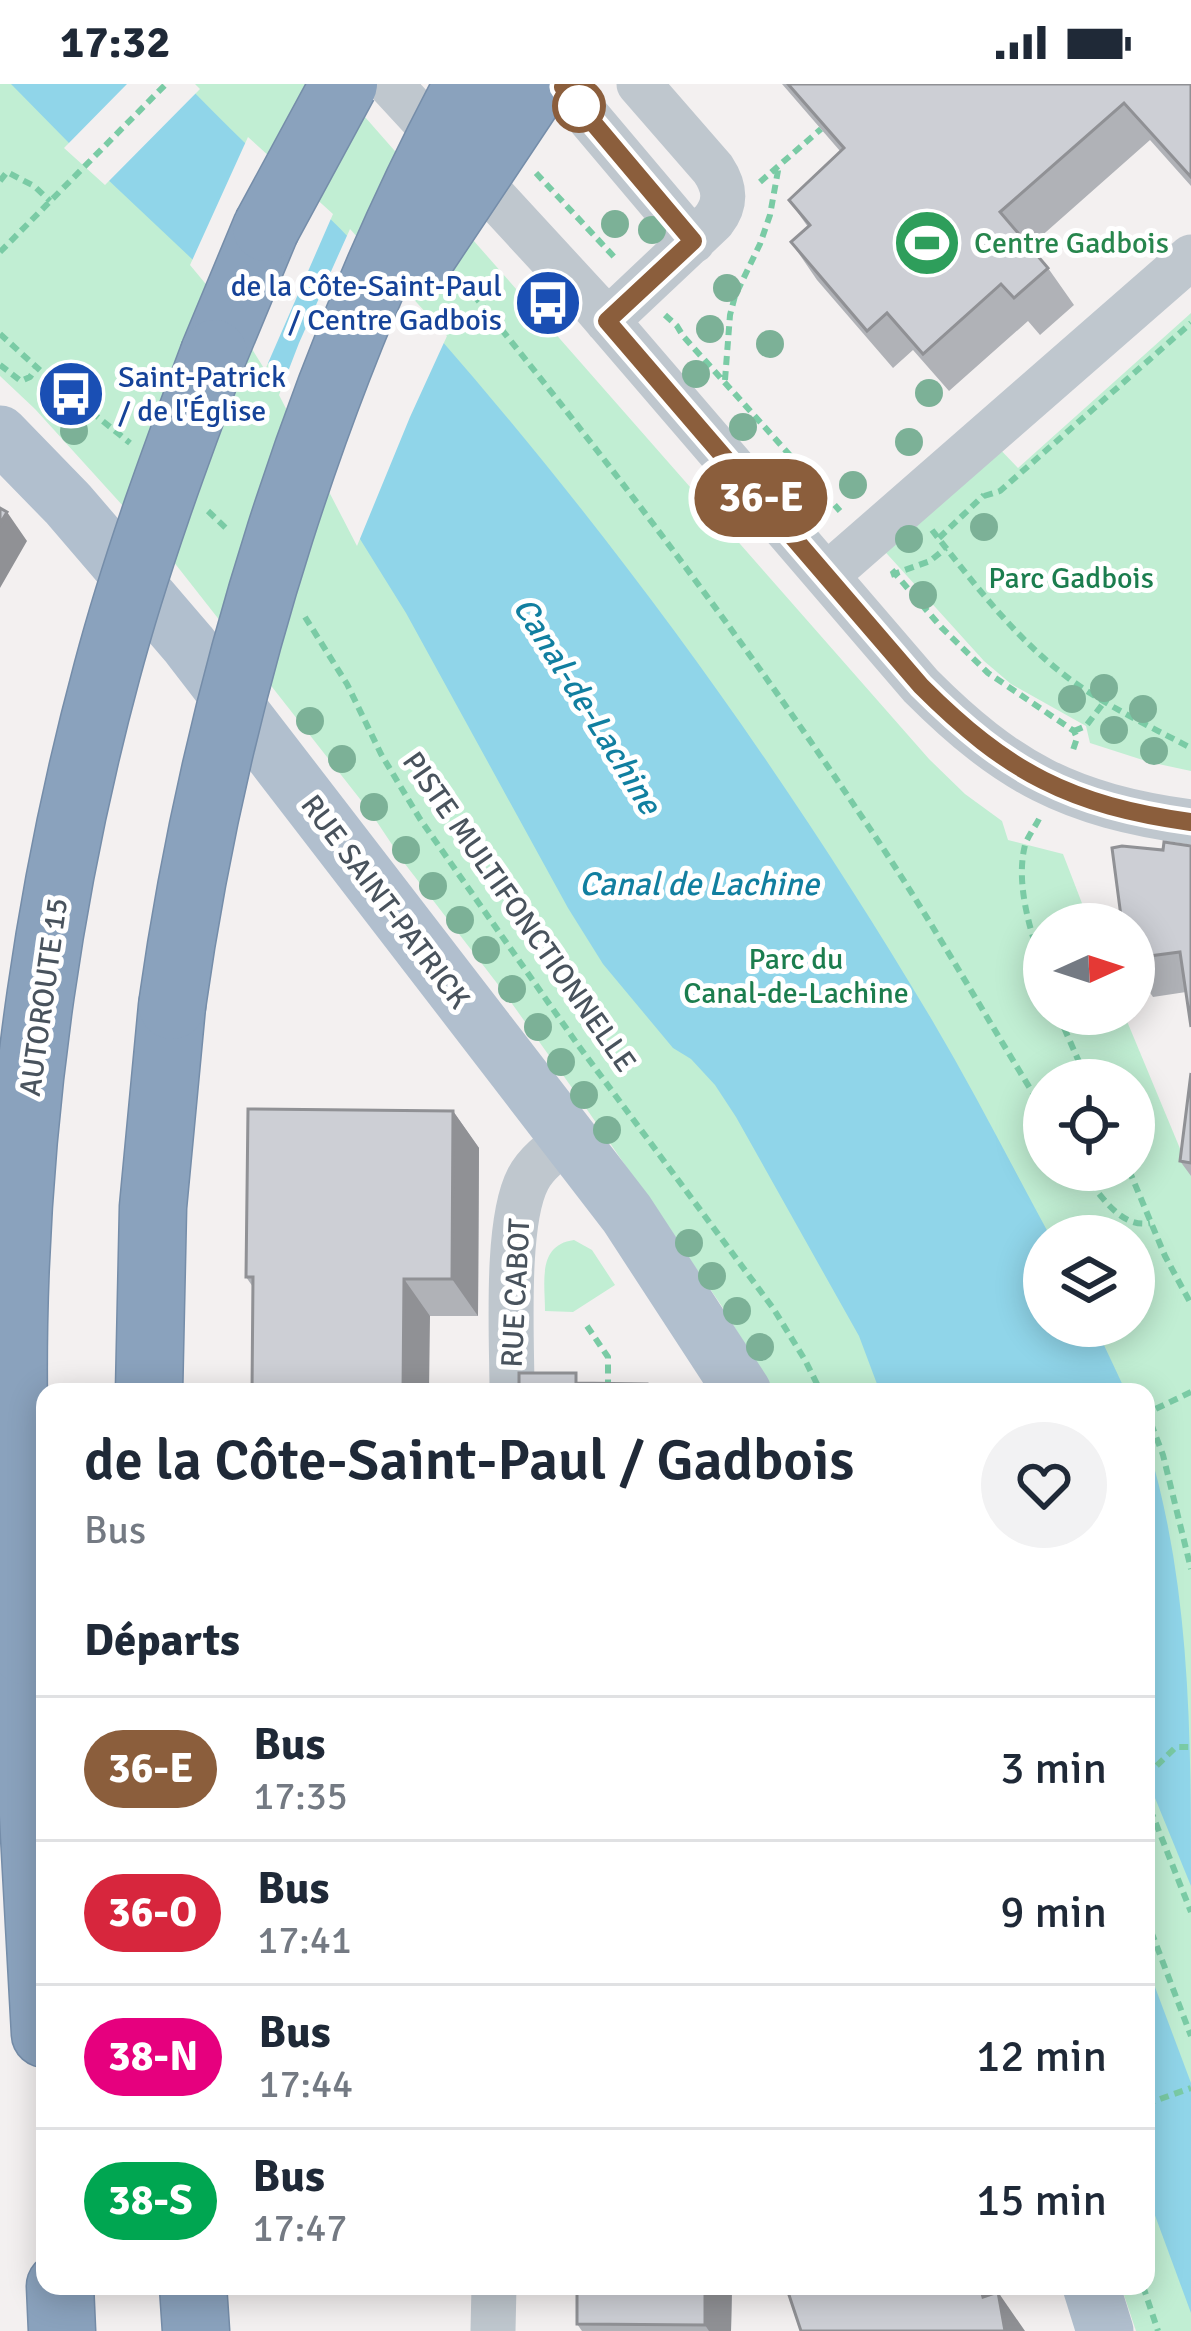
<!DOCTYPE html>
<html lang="fr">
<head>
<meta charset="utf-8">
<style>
	body { margin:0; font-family:Signika,sans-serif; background:#f2f2f3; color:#1f2937; height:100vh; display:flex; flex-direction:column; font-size:45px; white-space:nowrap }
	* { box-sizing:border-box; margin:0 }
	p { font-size:39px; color:#747a83 }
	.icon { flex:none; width:66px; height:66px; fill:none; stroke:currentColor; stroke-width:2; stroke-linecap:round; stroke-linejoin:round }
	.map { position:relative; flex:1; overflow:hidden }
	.drawer { position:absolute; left:36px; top:1299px; width:1119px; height:912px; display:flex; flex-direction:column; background:#fff; border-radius:24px; box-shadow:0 6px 30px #0003 }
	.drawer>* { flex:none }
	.badge { padding:0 24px; border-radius:39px; font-size:42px; line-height:78px }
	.needle { width:78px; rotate:87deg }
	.controls { position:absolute; left:1023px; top:819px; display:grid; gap:24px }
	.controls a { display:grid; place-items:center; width:132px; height:132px; border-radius:50%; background:#fff; box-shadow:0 6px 30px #0003; font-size:60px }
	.map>.badge { position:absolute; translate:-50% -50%; box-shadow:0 0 0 6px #fff }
	h2 { padding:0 48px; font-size:45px; line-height:108px }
	.round { display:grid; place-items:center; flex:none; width:126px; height:126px; border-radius:63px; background:#f2f2f3 }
	.overview { display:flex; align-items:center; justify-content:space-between; height:204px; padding:0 48px }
	h1 { font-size:57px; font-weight:600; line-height:90px }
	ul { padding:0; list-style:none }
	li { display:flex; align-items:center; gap:36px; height:144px; padding:0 48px; border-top:3px solid #e0e1e3 }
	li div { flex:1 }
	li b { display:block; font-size:45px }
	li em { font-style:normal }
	li .badge { min-width:132px; font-weight:700; text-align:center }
	.status { display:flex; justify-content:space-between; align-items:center; height:84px; padding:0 60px; background:#fff; direction:ltr }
	.status svg { height:33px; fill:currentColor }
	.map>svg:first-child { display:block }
</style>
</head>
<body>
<div class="status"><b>17:32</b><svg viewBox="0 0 49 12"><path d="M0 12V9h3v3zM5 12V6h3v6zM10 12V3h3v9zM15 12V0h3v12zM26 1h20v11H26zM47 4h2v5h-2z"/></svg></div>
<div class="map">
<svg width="1191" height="2247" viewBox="0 0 1191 2247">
	<rect width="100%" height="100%" fill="#f3f0f0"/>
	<path fill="#c1eed3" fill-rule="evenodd" d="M0,0H336L929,675L965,710L1002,737L1008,756L1063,770L1090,840H1044V930H1124L1191,1091V2247H1136L1121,2202H1146V1308H774L721,1221L575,1008L503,907L405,780L371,729L173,477L35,325L0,292ZM1044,996H1134V1086H1044ZM1044,1152H1134V1242H1044Z
		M1191,229V687L1149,678L1090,659L1086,642L1011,600L984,577L879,461L994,359L1018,384Z
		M574,1156L592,1166L615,1201L573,1228L545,1227C545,1198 537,1161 574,1156Z"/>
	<path fill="#90d5e9" d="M11,0H186C205,19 224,39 244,58C280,91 318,120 351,156C573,395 766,657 932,936C974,1007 1011,1080 1050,1152H1044V1242H1095L1126,1308H880L859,1252L736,1033L715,1001L691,975L673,964L603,880L568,824L406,529L360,455L274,288L234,225L192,175L69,59Z
		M1146,1355C1191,1500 1191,1650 1191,1802L1146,1692Z
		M1146,1879L1191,1999V2229L1146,2107Z"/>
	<path fill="#f3f0f0" d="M127,0H195L200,5L105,101L64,64Z
		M248,53L333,130L265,286L229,228L190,181Z
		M350,145L447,252L410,333L357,462L279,311L299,259Z"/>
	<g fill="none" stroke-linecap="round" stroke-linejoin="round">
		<g stroke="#758da9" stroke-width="69">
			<path id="highway" d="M214,269L266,144
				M149,1308L153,1123L172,922
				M24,1567L45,1950
				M60,2202L62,2247
				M193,2202L196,2247"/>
		</g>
		<path stroke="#7acba5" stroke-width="6" stroke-dasharray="9 6" stroke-linecap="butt" d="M536,89L617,176
			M0,97L7,88L34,102L50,117
			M760,98L821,45
			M0,168L166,0
			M464,199C604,371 739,549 862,733C927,828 983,929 1044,1027
			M665,231L677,242L683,252L840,427
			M0,250L43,289L130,359
			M0,281L21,297L30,293L37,283
			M725,296L730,231L735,212L760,160L770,131L779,81
			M984,412L1000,407L1191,239
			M208,427L229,447
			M932,446C975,501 1019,560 1078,601C1113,625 1153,644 1191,664
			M939,454L984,411
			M892,486L941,543L988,589L1074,647L1077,654L1072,669
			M891,491L930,477L946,464
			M305,533L347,600L381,670L420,735L578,961L773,1224L805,1276L821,1308
			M1074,647L1086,642L1105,617
			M1039,735C1035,743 1028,752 1025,761C1015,801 1031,849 1044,887
			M1058,930L1087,996
			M1081,1086C1098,1107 1119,1145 1150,1139
			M1129,1086L1165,1172L1191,1220
			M587,1242L608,1273V1308
			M1191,1308L1147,1329L1163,1371L1191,1485
			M1146,1692L1176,1663H1191
			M1146,1735L1153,1732L1191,1828
			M1146,1834L1191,1952
			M1146,2020L1191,2004
			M1143,2202L1158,2247"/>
		<path stroke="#bfc7ce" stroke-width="45" d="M390,0L591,218L921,602C1008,689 1069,721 1191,738
			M564,0L563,3L693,157
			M607,237L713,137C727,119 725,103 713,85L639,0
			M827,491L1191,173
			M512,1308C512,1255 505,1139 528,1095C537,1078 553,1067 568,1056
			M493,2247L494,2202"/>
		<path stroke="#b1bfce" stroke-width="57" d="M0,350L68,420L189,561L627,1130L743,1308
			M1091,2202L1105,2247"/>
		<use href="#highway" stroke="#8aa2bd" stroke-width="66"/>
		<g stroke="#758da9" stroke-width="69" stroke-linecap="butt">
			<path id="highway-bridge" d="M266,144L344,0
				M421,174L537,0
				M172,922C216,607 318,281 468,0
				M24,1567C17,1458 12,1349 14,1240C18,1021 50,798 107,587C136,478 175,373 214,269"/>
		</g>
		<use href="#highway-bridge" stroke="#8aa2bd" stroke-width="66"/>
	</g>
	<g fill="#7cb197">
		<circle cx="615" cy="140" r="14"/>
		<circle cx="652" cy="146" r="14"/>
		<circle cx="727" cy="204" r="14"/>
		<circle cx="710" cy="245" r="14"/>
		<circle cx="770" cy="260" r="14"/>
		<circle cx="696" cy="290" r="14"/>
		<circle cx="929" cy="309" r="14"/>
		<circle cx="743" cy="343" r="14"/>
		<circle cx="74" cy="347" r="14"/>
		<circle cx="909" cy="358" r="14"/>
		<circle cx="853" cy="401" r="14"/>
		<circle cx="984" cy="443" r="14"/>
		<circle cx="909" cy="455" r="14"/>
		<circle cx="923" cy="511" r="14"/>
		<circle cx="1104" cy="604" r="14"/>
		<circle cx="1072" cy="615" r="14"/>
		<circle cx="1143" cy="625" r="14"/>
		<circle cx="310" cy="637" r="14"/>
		<circle cx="1114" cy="646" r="14"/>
		<circle cx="1154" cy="667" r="14"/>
		<circle cx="342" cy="675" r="14"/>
		<circle cx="374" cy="723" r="14"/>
		<circle cx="406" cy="766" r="14"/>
		<circle cx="433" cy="802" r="14"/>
		<circle cx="460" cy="836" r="14"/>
		<circle cx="486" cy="866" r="14"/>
		<circle cx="512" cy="905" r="14"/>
		<circle cx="538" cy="943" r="14"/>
		<circle cx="561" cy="978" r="14"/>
		<circle cx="584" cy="1011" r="14"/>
		<circle cx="607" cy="1046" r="14"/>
		<circle cx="689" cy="1159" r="14"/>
		<circle cx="712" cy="1192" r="14"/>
		<circle cx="737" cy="1227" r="14"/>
		<circle cx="760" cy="1263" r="14"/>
	</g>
	<path fill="#b0b2b7" d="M782,0H1191V102L1150,56L1029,163L1048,184L1074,221L1040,251L1028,237L949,307L913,266L893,284L817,196L791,158L808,143L789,116L840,67Z
		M1163,766L1186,908L1153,913L1134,886V840Z
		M1191,989V1092L1180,1077Z
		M453,1027L479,1064L478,1232H430L253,1203L246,1193Z
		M330,2202H431V2209L334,2208Z
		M577,2202H732L731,2247H582L577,2240Z"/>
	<path fill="#909195" d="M7,428L27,457L0,504V440Z
		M453,1027L479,1064L478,1232L452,1195Z
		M404,1195L430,1232L429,1308H403Z
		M705,2202H732L731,2247H709L705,2241Z
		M980,2202H985L1001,2226L998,2208L1025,2247H1005L983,2213Z"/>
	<path fill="#cdcfd5" stroke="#909195" stroke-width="3" d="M788,0H1191V93L1124,19L1000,128L1048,184L1014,214L1001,200L923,270L887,229L867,247L791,158L810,141L789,116L844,64Z
		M0,424L7,428L0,440Z
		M1164,758L1191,762V943L1180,868L1134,874V840H1122L1112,764L1122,762L1163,766Z
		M1191,989V1079L1180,1077Z
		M248,1025L453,1027L452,1195H404L403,1308H252L253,1193H246Z
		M519,1289H576V1299L647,1300V1308H519Z
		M577,2202H705V2241L577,2240Z
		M786,2202H980L983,2213L998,2208L1005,2247H801Z"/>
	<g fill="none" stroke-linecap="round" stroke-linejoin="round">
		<g stroke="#fff" stroke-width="27">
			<path id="line" d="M564,0L563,3L693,157L607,237L921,602C1008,689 1070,721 1191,738"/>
		</g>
		<use href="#line" stroke="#8b5e3c" stroke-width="18"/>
	</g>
	<defs>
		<g id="stadium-disc" transform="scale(3.45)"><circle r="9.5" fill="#2e9e5b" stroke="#fff"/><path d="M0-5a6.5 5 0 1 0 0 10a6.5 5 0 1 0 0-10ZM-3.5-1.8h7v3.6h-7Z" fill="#fff"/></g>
		<g id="bus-disc" transform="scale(3.45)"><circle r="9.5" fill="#1a4fb4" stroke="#fff"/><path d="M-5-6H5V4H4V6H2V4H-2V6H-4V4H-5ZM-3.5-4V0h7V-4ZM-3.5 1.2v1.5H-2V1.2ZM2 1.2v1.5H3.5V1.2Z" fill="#fff"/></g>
	</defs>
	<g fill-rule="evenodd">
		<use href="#stadium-disc" x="927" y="159"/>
		<use href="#bus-disc" x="548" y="219"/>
		<use href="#bus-disc" x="71" y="310"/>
	</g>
	<circle fill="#fff" stroke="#8b5e3c" stroke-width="6" cx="579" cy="22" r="24"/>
	<g text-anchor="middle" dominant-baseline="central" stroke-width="10" stroke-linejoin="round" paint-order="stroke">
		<g font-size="30" fill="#27864d" stroke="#fff" text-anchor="start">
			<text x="974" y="159">Centre Gadbois</text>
		</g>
		<g font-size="30" fill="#164399" stroke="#fff" text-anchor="end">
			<text x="502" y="202">de la Côte-Saint-Paul<tspan x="502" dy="34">/ Centre Gadbois</tspan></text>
			<text x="118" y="293" text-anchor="start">Saint-Patrick<tspan x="118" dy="34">/ de l'Église</tspan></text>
		</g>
		<g font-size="30" fill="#1b7d4e" stroke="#fff">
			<text x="1071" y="494">Parc Gadbois</text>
			<text x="796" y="875">Parc du<tspan x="796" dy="34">Canal-de-Lachine</tspan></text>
		</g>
		<g font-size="30" fill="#49535d" stroke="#fff">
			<text transform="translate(385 818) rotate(53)">RUE SAINT-PATRICK</text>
			<text transform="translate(519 828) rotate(55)">PISTE MULTIFONCTIONNELLE</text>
			<text transform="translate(44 913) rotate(-82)">AUTOROUTE 15</text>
			<text transform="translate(516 1209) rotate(-87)">RUE CABOT</text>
		</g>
		<g font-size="33" font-style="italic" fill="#117fa0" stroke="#fff">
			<text transform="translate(587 622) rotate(58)">Canal-de-Lachine</text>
			<text x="699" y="800">Canal de Lachine</text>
		</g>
	</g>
</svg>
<div class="controls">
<a><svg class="needle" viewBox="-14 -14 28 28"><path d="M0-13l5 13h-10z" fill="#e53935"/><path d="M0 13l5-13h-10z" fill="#747a83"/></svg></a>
<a><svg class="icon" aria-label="locate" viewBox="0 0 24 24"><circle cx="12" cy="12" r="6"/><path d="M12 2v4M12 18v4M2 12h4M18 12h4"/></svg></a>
<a><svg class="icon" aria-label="layers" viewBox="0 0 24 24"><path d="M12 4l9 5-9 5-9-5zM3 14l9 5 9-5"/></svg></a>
</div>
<b class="badge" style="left:761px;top:414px;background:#8b5e3c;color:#fff">36-E</b>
<section class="drawer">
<div class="overview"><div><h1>de la Côte-Saint-Paul / Gadbois</h1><p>Bus</p></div><a class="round"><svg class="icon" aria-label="heart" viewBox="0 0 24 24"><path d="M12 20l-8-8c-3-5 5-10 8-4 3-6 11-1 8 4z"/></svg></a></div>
<h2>Départs</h2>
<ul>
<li><span class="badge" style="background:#8b5e3c;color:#fff">36-E</span><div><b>Bus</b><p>17:35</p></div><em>3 min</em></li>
<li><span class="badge" style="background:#d7263d;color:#fff">36-O</span><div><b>Bus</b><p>17:41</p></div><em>9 min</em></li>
<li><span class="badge" style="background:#e6007e;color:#fff">38-N</span><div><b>Bus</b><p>17:44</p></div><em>12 min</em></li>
<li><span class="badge" style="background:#00a651;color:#fff">38-S</span><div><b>Bus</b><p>17:47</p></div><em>15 min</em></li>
</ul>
</section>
</div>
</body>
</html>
